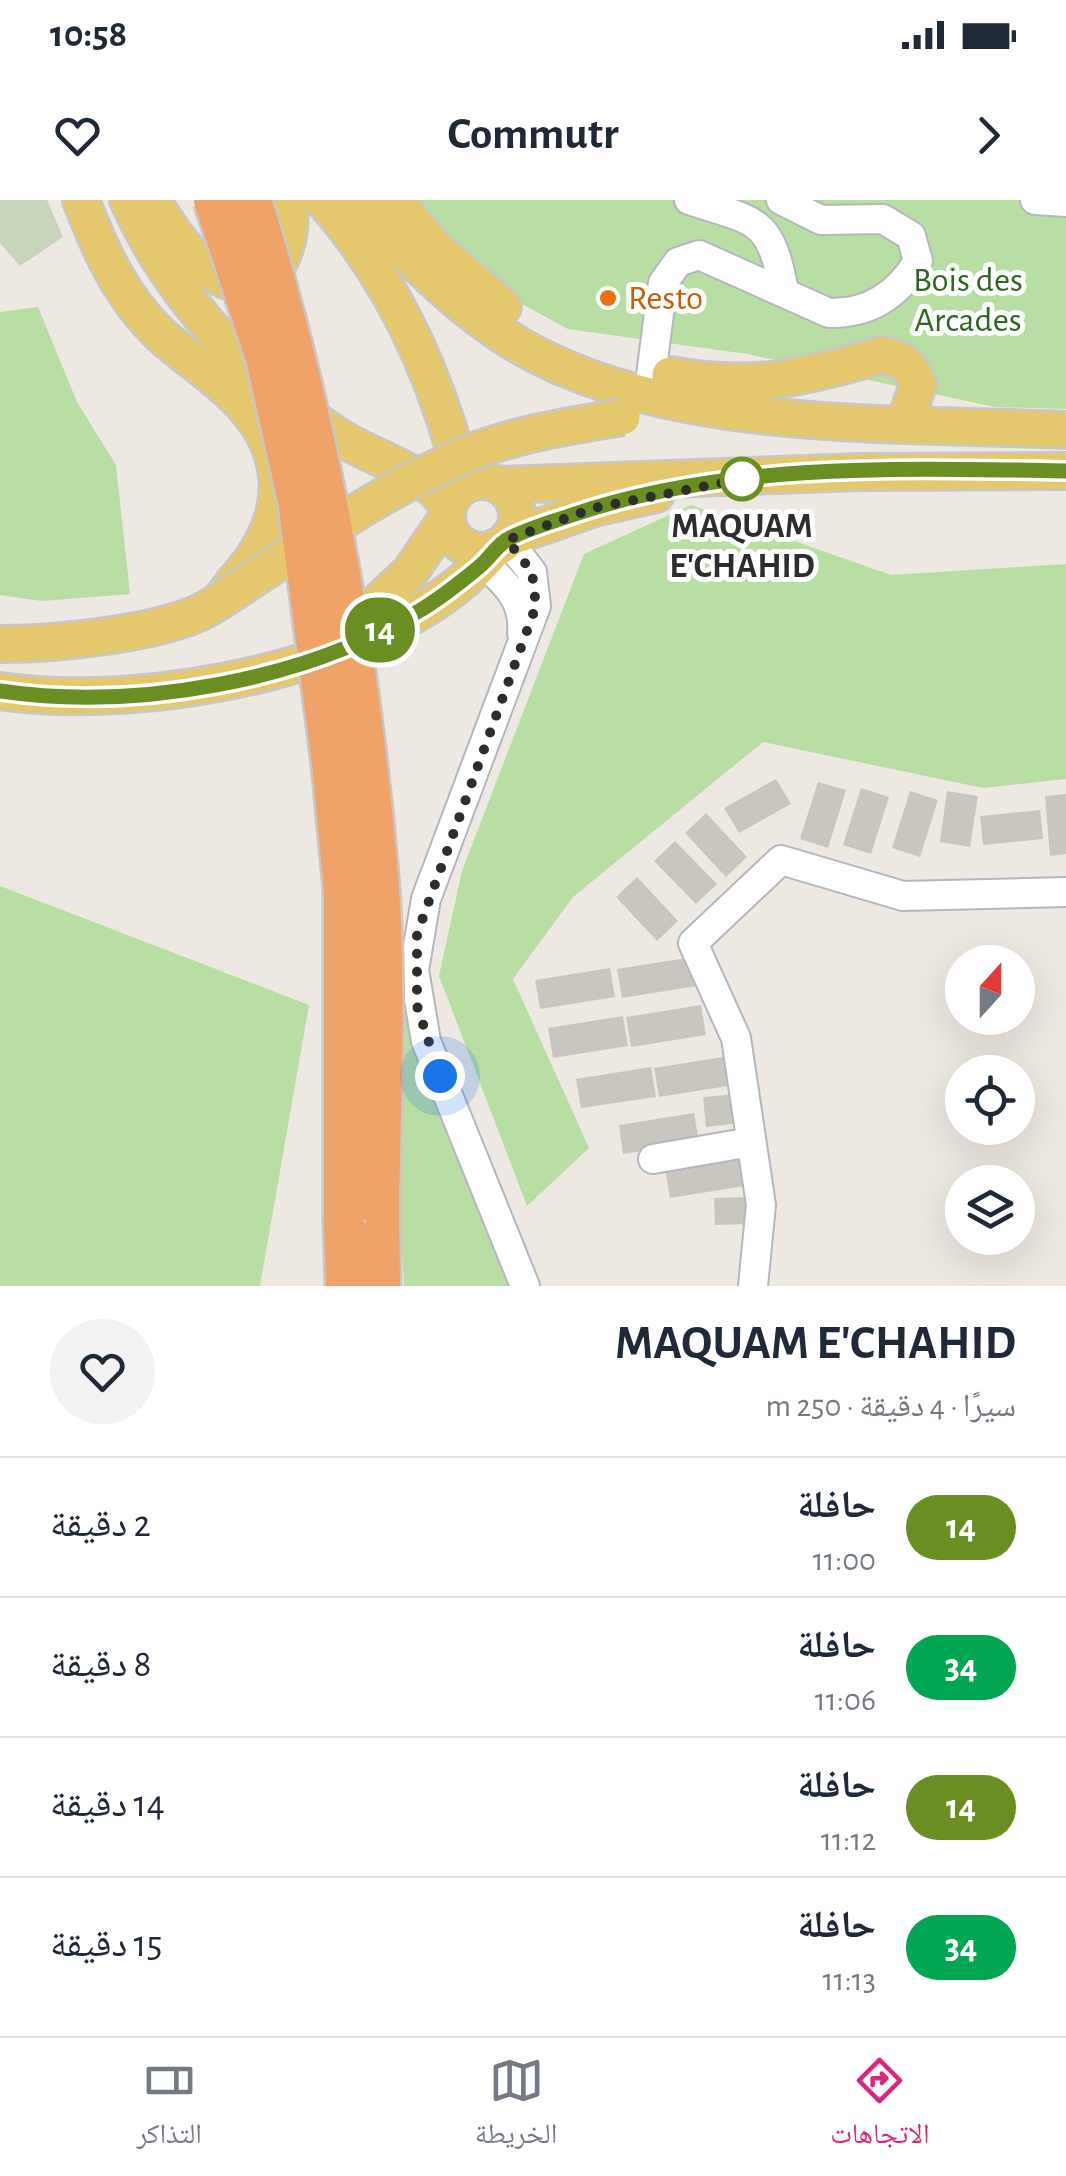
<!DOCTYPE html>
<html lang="ar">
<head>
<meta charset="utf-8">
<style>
	body { margin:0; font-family:"Alegreya Sans","Noto Naskh Arabic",sans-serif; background:#f2f2f3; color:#1f2937; direction:rtl; height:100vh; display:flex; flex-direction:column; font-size:38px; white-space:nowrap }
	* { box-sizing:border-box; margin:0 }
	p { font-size:32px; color:#747a83 }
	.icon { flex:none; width:55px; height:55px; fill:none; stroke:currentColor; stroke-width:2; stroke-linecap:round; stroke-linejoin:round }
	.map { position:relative; height:1086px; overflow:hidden; direction:ltr }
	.side { display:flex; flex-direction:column; background:#fff; flex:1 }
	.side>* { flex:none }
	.badge { padding:0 20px; border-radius:32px; font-size:35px; line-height:65px }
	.needle { width:65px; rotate:21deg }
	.buttons { position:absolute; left:945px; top:745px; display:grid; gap:20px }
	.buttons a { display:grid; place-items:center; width:90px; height:90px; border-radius:50%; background:#fff; box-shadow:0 10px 40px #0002; font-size:50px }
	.you { position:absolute; width:50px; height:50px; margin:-25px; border:8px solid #fff; border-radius:50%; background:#1a73e8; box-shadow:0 0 0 15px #1a73e833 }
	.map>.badge { position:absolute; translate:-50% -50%; box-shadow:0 0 0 5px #fff }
	.round { display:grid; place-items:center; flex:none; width:105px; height:105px; border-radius:52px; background:#f2f2f3 }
	.head { display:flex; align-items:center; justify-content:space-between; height:170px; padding:0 50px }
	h1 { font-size:48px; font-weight:700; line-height:75px }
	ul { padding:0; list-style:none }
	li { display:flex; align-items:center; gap:30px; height:140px; padding:0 50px; border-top:2px solid #e0e1e3 }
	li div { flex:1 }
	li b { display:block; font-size:38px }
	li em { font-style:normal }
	li .badge { min-width:110px; font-weight:700; text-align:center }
	.status { display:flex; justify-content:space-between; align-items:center; height:70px; padding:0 50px; background:#fff; direction:ltr }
	.status svg { height:28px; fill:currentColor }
	header { display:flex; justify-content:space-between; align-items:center; height:130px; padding:0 50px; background:#fff; font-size:45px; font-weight:700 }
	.menu { display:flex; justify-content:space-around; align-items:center; height:140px; border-top:2px solid #e0e1e3; background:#fff; font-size:28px; color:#747a83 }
	.menu a { display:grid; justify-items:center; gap:5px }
	.menu .selected { color:#db2777 }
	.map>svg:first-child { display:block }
</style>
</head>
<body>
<div class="status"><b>10:58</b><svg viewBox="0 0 49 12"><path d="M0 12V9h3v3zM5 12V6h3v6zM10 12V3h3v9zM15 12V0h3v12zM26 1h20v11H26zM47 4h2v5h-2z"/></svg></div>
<header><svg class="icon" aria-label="forward" viewBox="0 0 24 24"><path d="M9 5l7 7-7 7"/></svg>Commutr<svg class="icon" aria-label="heart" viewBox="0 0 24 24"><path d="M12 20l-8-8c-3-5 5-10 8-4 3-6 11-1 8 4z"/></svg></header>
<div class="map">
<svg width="1066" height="1086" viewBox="0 0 1066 1086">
	<rect width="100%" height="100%" fill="#ede8e1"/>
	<path fill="#b8dea3" d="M412,0H1066V209L995,207L747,154L568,129L520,103L469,64Z
		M38,107L77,202L116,265L130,394L42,401L0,395V112Z
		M691,305L891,375L1066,364V579L983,588L763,542L573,697L513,779L589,948L527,1006L439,776L462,671L584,354Z
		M0,686L309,805L260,1086H0Z
		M405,800L518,1086H404L399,999Z"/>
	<path fill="#c7d5ba" d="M0,0H47L63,37L20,66L0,43Z"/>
	<path fill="#c9c6bf" d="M776,579L791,604L739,633L724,608Z
		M818,582L846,590L828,648L800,639Z
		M861,588L889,597L871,654L843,645Z
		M910,591L938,600L920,657L892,648Z
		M947,591L978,596L970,647L940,642Z
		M1066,594V654L1050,656L1045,596Z
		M1040,610L1043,639L983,645L980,616Z
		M706,613L747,657L726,677L685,633Z
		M675,641L717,684L696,704L654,661Z
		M637,677L678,721L657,741L616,697Z
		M693,757L697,786L622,798L617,769Z
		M610,768L615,797L540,809L535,780Z
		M701,805L706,835L631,847L626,817Z
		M623,816L628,846L553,858L548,828Z
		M729,856L734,885L659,897L654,868Z
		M651,867L656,897L581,908L576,879Z
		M737,894L740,923L706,927L703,897Z
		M694,913L699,942L623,954L619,925Z
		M741,958L745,986L670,998L665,969Z
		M748,997L749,1024L715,1025L714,998Z"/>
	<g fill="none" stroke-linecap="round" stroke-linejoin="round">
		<g stroke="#b4b7bf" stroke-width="32">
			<path id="minor" d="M689,0C756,22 770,16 784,91
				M1035,0L1066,2
				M651,175L663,83L678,62L699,55L829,113C869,114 898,95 918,61L911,36L883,19L821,20L781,0
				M507,340L532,372L536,406L426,699L414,770L426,841L525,1086
				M469,348C494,376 526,392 522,433
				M653,959L751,942
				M753,1086L761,1005L736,838L693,743L781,660L903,696L1066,692"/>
		</g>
		<g stroke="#c8c8c8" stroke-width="40">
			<path id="major" d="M128,0C172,99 254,185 346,241C380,261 426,272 448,306
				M152,0C169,28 194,67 226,80C277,100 296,37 288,0
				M323,0C394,81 439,181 464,286
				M357,0C402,50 445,96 501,134C651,235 893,222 1066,230
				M395,0L435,48L503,107
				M670,175C751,190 804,178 881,155C903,159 910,164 918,184L905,223
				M447 316a35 35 0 1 1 70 0a35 35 0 1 1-70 0Z
				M498,285L862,272L1066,271
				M508,338L594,308L656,294
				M341,437L410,372L447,318
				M0,444C53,444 171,434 215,404C223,399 229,388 235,381C272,340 292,289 265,236C243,193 197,167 162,136C122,99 100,50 81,0
				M0,491C145,513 401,467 496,347"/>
		</g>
		<g stroke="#c8c8c8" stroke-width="45">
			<path id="highway" d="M379,1005L380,1086
				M344,1023L346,1086"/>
		</g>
		<use href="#minor" stroke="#fff" stroke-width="28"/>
		<use href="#major" stroke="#e5c86e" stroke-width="35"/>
		<use href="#highway" stroke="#f0a369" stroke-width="40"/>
		<g stroke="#c8c8c8" stroke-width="40" stroke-linecap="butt">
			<path id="major-bridge" d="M215,404C298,351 380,290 472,252C520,233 571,226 622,217"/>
		</g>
		<g stroke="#c8c8c8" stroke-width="45" stroke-linecap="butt">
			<path id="highway-bridge" d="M214,0L266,158L298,300L332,564L344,690V1023
				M251,0C318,214 357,440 377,663C387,777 381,891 379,1005"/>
		</g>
		<use href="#major-bridge" stroke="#e5c86e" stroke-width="35"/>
		<use href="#highway-bridge" stroke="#f0a369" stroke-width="40"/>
	</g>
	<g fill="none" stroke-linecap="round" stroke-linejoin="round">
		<g stroke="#fff" stroke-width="22">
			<path id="line" d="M0,491C135,511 308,481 424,408C443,396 462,381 479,367C491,357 498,343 512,337C530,328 551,322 569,316C725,262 903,268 1066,271"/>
		</g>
		<use href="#line" stroke="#6b8e23" stroke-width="15"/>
		<path stroke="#2d2d2d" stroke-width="10" stroke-dasharray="0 18" d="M440,876L417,806V734L536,406L532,372L507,340L594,308L742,279"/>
	</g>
	<circle fill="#e8710a" stroke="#fff" stroke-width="4" cx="608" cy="98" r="10"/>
	<circle fill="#fff" stroke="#6b8e23" stroke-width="5" cx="742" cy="279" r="20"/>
	<g text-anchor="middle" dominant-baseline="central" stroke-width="10" stroke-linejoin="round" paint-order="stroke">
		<g font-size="35" fill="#306522" stroke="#fff">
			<text x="968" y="80">Bois des<tspan x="968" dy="40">Arcades</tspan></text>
		</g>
		<g font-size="35" fill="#c56008" stroke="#fff" text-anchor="start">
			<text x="628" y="98">Resto</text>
		</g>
		<g font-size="35" font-weight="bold" fill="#2d2d2d" stroke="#fff">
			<text x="742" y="326">MAQUAM<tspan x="742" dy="40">E'CHAHID</tspan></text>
		</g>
	</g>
</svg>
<div class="buttons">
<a><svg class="needle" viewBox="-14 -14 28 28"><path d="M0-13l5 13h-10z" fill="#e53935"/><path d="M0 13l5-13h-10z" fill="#747a83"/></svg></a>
<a><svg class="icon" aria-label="locate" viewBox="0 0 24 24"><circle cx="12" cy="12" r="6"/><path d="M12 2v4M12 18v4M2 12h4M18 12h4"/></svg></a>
<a><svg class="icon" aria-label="layers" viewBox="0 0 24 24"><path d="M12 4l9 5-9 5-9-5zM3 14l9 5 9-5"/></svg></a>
</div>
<div class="you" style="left:440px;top:876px"></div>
<b class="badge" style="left:380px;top:430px;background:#6b8e23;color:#fff">14</b>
</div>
<section class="side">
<div class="head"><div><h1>MAQUAM E'CHAHID</h1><p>سيرًا · 4 دقيقة · 250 m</p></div><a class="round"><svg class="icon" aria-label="heart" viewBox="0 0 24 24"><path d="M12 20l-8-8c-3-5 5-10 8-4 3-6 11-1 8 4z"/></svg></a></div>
<ul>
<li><span class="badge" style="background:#6b8e23;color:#fff">14</span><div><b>حافلة</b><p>11:00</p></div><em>2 دقيقة</em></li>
<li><span class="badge" style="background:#00a651;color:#fff">34</span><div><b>حافلة</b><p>11:06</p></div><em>8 دقيقة</em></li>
<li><span class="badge" style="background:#6b8e23;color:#fff">14</span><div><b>حافلة</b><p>11:12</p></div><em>14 دقيقة</em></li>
<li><span class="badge" style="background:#00a651;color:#fff">34</span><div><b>حافلة</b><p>11:13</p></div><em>15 دقيقة</em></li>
</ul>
</section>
<nav class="menu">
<a class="selected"><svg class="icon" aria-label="directions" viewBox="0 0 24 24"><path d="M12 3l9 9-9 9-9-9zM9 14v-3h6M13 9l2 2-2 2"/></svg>الاتجاهات</a>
<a><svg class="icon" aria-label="map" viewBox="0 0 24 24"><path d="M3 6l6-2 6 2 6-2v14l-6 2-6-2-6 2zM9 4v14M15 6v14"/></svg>الخريطة</a>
<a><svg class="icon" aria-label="tickets" viewBox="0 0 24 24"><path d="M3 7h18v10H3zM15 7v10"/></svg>التذاكر</a>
</nav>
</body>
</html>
